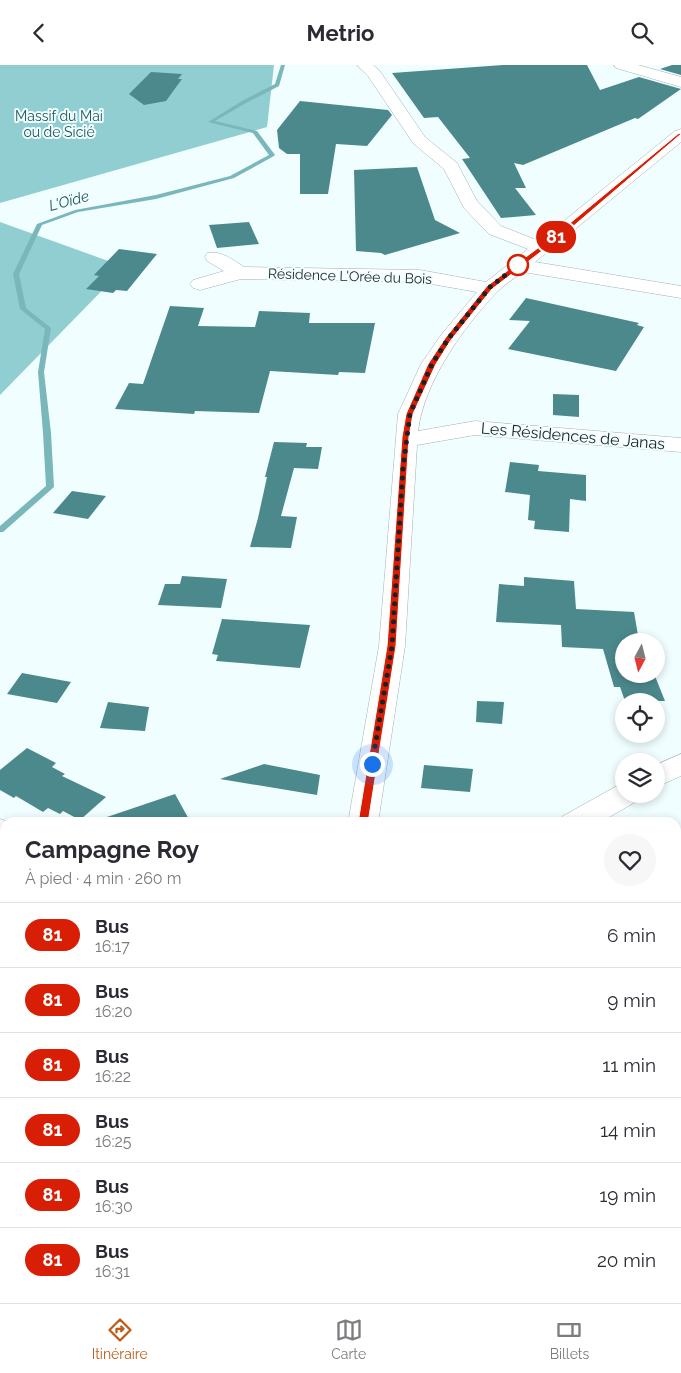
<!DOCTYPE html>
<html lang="fr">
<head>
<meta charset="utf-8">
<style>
	body { margin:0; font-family:Raleway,sans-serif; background:#f7f7f7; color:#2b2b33; height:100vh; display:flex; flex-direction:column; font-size:19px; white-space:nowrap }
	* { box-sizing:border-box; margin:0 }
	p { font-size:16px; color:#7c7c81 }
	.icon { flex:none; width:28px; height:28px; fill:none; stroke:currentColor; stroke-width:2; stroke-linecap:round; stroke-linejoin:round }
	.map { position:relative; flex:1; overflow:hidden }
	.side { position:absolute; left:0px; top:752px; width:681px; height:486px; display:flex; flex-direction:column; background:#fff; border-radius:15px 15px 0 0; box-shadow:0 2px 8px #0003 }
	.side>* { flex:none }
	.badge { padding:0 10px; border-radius:16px; font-size:18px; line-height:32px }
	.needle { width:32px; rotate:187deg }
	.tools { position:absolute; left:615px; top:568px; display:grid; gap:10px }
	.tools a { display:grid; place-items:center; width:50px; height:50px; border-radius:50%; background:#fff; box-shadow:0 2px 8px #0003; font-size:25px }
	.you { position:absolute; width:25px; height:25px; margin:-12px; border:4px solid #fff; border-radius:50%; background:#1a73e8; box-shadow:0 0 0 8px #1a73e833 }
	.map>.badge { position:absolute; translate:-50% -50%; box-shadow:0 0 0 2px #fff }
	.round { display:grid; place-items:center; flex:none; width:52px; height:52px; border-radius:26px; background:#f7f7f7 }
	.headline { display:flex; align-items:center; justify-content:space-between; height:85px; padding:0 25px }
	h1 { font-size:24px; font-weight:700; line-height:38px }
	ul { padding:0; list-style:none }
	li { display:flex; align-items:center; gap:15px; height:65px; padding:0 25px; border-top:1px solid #e1e1e2 }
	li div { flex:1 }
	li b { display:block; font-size:19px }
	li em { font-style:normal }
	li .badge { min-width:55px; font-weight:700; text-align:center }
	header { display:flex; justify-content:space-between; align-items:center; height:65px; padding:0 25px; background:#fff; font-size:22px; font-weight:700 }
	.menu { display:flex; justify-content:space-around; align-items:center; height:70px; border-top:1px solid #e1e1e2; background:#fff; font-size:14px; color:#7c7c81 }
	.menu a { display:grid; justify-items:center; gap:2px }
	.menu .current { color:#bd5d19 }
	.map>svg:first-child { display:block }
</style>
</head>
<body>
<header><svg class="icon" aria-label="back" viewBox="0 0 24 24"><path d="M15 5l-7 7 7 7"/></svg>Metrio<svg class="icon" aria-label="search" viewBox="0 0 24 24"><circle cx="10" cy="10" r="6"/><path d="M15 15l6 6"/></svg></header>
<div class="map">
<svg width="681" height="1238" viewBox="0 0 681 1238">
	<rect width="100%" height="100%" fill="#f1feff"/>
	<path fill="#90ced1" d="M0,0H274L267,62L0,138Z
		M0,157L125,202L0,330Z
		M0,1114L5,1117V1234H27L25,1238H0Z"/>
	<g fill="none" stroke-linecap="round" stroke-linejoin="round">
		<path fill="#7ab7ba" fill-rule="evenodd" d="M281,0H285L279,21L246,38L215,56L257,66L275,90L274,91L234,113L156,134L78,147L42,160L19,209L26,243L51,263L44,307L51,368L54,422L3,467H0V461L46,421L43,368L38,307L45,264L20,244L13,209L37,159L75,145L156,130L230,111L269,90L253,68L208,57L242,36L275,19Z"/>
	</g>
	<path fill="#4c898c" d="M503,0H587L600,25L639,12L681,24L638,54L635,53L523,100L514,98L526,123H515L536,150L501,153L462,94L470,93L438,52L424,53L392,8Z
		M672,0H681V10L660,4Z
		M151,7L182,9L178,14H182L166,36L144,40L129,29Z
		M300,36L388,45L392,50L367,81L336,79L328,129H300V89H287L279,83L277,65Z
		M417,102L435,155L460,168L385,190L381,188L356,186L354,105Z
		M249,157L259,179L217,183L209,160Z
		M119,184L157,189L127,226L116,225L113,228L86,224L99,211L94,210Z
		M526,233L639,258L637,260L644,262L616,306L508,284L530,256L509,255Z
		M170,241L204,243L198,261L255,262L259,246L310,248L309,258H375L365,308L339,307L338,310L270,306L259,348L195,346L194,349L115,344L129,318L143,319Z
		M553,329L579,330V352L553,350Z
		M274,377L307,378L306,382H322L318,404L294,403L281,451L297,452L291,483L250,482L258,453L267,412H265Z
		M510,397L539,400L538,406L586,410V436L570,434L569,467L534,464L535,456L528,455L530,430L505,427Z
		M72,426L106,431L88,454L53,448Z
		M182,511L227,514L221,543L158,540L165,519H180Z
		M524,512L574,516L576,544L634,547L639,576H624V609L655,611L665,636H625L620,622H614L603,584L562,582L561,560L496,557L499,519L524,521Z
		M222,554L310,560L300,603L216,596L218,590L212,589Z
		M22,608L71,617L57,638L7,629Z
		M477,636L504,637L502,659L476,657Z
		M108,637L149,642L145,666L100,663Z
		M27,683L56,698L52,702L65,709L62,711L106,732L80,755L63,746L60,749L48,743L43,747L16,731L14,733L0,725V705Z
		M264,699L320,710L317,730L220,714Z
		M424,700L473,704L470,727L421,723Z
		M175,729L191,758H104V753Z"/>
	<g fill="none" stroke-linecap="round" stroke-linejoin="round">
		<g stroke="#a2b2b2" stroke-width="1">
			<path id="minor" d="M357,0H373L379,5L425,72L457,98L477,136L501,161L539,176L675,66L681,64V77L535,197L681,221V233L523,207C514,213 504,220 496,228C463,263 424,317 418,366L475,356L681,373V387L475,370L417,380L405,581L378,758H348L379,581L398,349L421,299L441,270L477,227L420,217L241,214L200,225L193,223L190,219L193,215L224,206L207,196L205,192L207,188C221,185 233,195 244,202L420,205L486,217L528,184L489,169L464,143L444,104L413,78L368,11Z
				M614,0H638L681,12V22L616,3Z
				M681,689V711L656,722V700Z
				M624,720V729H641L637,736L599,758H559L563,751L615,722Z
				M0,754L11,758H5V779L0,777Z
				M0,991L5,992V1022L0,1021Z
				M0,1185L5,1187V1223L0,1221Z
				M86,1234H139L141,1238H88Z
				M383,1234H423L424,1238H384Z"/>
		</g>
		<use href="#minor" fill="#fff" fill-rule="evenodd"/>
	</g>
	<path fill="#d81e05" stroke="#fff" d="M679,68L681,69L563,170L492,224L451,275L436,299L413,349L409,372L396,581L368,758L363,761L359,760L358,758L387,581L402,372L406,349L428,299L446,272L487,221L558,168Z"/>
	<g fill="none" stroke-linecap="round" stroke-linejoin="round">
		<path stroke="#1c2222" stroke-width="5" stroke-dasharray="0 9" d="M372,699L392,581L403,403L410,349L432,299L448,274L490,222L518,200"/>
	</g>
	<circle fill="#fff" stroke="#d81e05" stroke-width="2.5" cx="518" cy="200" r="10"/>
	<g text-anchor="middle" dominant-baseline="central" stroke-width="4" stroke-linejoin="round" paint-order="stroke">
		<g font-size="14" fill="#23585b" stroke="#f1feff">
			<text x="59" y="51">Massif du Mai<tspan x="59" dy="16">ou de Sicié</tspan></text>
		</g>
		<g font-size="14" fill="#1c2222" stroke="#f1feff">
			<text transform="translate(350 211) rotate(2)">Résidence L'Orée du Bois</text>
		</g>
		<g font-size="15" font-style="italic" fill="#22575a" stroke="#f1feff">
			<text transform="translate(69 136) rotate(-15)">L'Oïde</text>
		</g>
		<g font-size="16" fill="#1c2222" stroke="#f1feff">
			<text transform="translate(573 371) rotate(5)">Les Résidences de Janas</text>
		</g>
	</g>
</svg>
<div class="tools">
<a><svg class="needle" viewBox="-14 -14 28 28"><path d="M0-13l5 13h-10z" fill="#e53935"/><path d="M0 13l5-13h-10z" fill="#7c7c81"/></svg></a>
<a><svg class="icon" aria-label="locate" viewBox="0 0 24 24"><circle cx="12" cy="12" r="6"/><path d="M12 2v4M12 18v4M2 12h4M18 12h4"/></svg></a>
<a><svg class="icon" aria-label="layers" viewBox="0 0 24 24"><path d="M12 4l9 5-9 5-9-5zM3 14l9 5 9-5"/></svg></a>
</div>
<div class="you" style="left:372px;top:699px"></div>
<b class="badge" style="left:556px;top:172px;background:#d81e05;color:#fff">81</b>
<section class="side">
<div class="headline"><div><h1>Campagne Roy</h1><p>À pied · 4 min · 260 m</p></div><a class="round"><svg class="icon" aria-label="heart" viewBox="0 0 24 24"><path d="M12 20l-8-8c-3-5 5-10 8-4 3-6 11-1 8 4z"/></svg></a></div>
<ul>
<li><span class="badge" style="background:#d81e05;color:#fff">81</span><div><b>Bus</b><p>16:17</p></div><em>6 min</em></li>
<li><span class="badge" style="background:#d81e05;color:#fff">81</span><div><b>Bus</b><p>16:20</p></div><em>9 min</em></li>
<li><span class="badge" style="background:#d81e05;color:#fff">81</span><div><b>Bus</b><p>16:22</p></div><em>11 min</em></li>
<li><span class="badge" style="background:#d81e05;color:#fff">81</span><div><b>Bus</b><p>16:25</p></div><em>14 min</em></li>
<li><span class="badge" style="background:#d81e05;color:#fff">81</span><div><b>Bus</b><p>16:30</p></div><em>19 min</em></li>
<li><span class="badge" style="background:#d81e05;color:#fff">81</span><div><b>Bus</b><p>16:31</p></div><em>20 min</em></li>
</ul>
</section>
</div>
<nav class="menu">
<a class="current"><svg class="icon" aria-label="directions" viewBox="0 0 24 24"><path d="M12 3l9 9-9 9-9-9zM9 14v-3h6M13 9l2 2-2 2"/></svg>Itinéraire</a>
<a><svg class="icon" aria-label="map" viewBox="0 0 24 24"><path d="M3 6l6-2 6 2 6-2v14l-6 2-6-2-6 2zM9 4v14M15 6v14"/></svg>Carte</a>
<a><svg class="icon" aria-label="tickets" viewBox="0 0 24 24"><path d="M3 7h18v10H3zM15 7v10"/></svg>Billets</a>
</nav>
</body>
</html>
